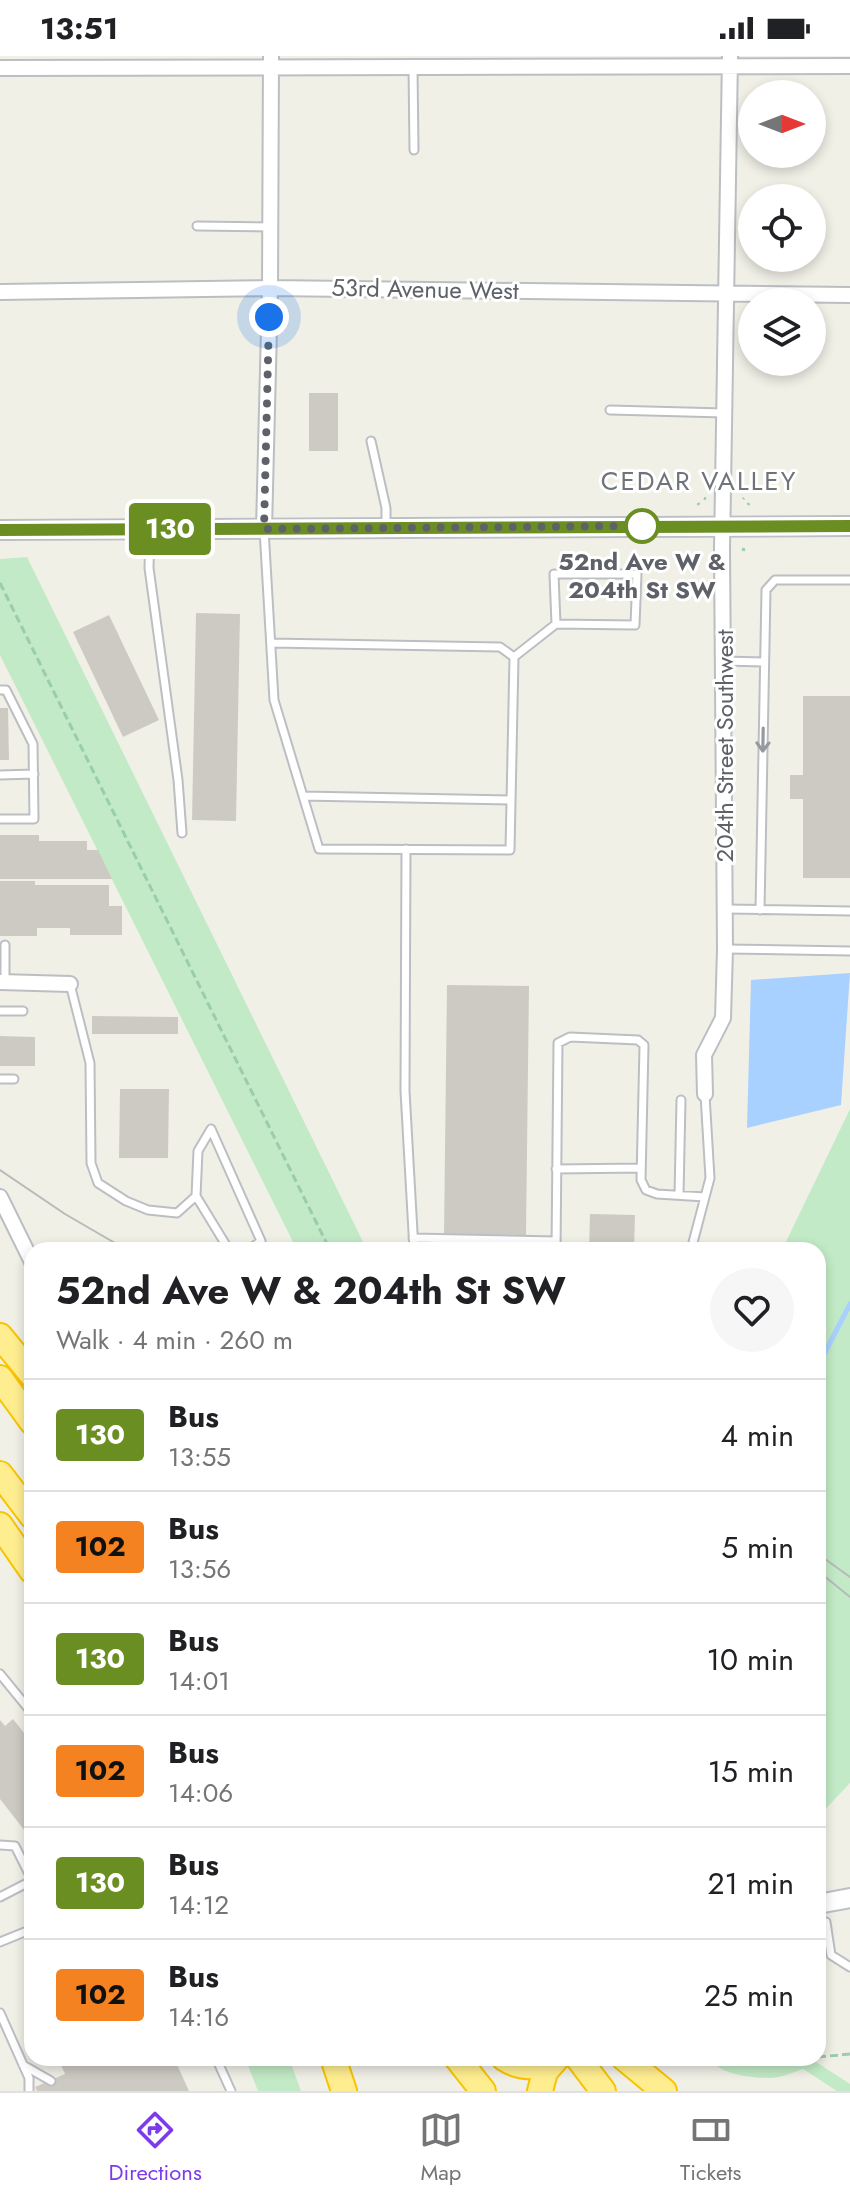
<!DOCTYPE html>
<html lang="en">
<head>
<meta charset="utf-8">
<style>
	body { margin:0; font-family:Jost,sans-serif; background:#f6f6f6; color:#202124; height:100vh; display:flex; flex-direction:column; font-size:30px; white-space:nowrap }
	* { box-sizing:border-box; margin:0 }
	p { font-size:26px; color:#757577 }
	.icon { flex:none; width:44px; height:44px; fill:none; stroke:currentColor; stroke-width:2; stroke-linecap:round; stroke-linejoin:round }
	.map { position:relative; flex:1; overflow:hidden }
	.side { position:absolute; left:24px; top:1186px; width:802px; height:824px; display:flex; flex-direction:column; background:#fff; border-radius:24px; box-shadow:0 4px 12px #0003 }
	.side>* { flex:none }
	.badge { padding:0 16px; border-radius:6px; font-size:28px; line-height:52px }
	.needle { width:52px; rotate:90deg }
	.tools { position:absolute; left:738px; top:24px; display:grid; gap:16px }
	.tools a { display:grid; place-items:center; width:88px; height:88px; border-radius:50%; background:#fff; box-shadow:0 4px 12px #0003; font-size:40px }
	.you { position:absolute; width:40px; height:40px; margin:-20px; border:6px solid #fff; border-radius:50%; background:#1a73e8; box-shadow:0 0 0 12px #1a73e833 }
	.map>.badge { position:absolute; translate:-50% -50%; box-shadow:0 0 0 4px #fff }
	.round { display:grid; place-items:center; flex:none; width:84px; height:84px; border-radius:42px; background:#f6f6f6 }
	.overview { display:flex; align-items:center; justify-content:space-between; height:136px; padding:0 32px }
	h1 { font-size:38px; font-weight:700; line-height:60px }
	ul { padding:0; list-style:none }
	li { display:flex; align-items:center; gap:24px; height:112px; padding:0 32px; border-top:2px solid #e0e0e0 }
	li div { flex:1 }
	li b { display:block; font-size:30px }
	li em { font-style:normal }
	li .badge { min-width:88px; font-weight:700; text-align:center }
	.status { display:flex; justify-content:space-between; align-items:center; height:56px; padding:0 40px; background:#fff; direction:ltr }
	.status svg { height:22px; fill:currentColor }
	.tab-bar { display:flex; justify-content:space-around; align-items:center; height:112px; border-top:2px solid #e0e0e0; background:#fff; font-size:22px; color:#757577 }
	.tab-bar a { display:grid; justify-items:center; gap:4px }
	.tab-bar .on { color:#7c3aed }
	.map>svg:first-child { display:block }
</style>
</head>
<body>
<div class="status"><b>13:51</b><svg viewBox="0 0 49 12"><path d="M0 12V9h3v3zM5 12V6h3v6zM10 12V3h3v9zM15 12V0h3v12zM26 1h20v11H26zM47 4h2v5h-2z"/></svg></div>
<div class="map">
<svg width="850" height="2035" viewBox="0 0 850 2035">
	<rect width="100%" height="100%" fill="#f1f0e7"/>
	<path fill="#c2eac6" d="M27,501L367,1194H297L0,599V503Z
		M850,1053V1727L818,1761V1194H782Z
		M245,2002H289L301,2035H258Z
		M710,2002H810L850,2028V2035H837L803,2013C793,2016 781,2022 771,2022C753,2022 718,2019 710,2002Z"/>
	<path fill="#a9d1ff" d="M850,917L841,1049L747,1072L751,924Z"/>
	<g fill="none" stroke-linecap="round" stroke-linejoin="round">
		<path stroke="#a9d1ff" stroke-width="5" d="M818,1310L850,1248"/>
	</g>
	<path fill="#cdcac4" d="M309,337H338V395H309Z
		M196,557L240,558L236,765L192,764Z
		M109,559L159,664L123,681L73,576Z
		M803,640H850V822H803V743H790V719H803Z
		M0,652H8L9,704H0Z
		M0,779H39V785H87V794H98L112,823H0Z
		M0,825H35V829H109V850H122V879H70V872H37V880H0Z
		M447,929L529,930L526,1179L444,1178Z
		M92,960L178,961V978H92Z
		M0,980L35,981V1010H0Z
		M120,1033H169L168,1102H119Z
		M590,1158L635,1159L634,1194H589Z
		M13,1663L32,1687V1784L0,1743V1664L5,1670Z
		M58,2002H174L189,2035H37L35,2031L65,2018Z"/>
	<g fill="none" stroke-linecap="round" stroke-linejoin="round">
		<g stroke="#bbbec3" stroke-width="11">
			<path id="lane" d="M413,11L414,94
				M197,170L271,171
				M610,354L724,357
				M371,385L386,452V470
				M264,473L274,644L319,793L510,794L514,601L500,591L271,587
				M150,475L149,512L178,724L182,777
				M514,601L556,568L635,569L637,518H554L556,568
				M723,605L764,606
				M0,634H6L33,688L34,763H0
				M0,719L34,718
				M303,740L511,744
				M406,793L405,1035L414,1194
				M725,853L850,855
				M760,854L766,534L775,524H850
				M5,889V926
				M725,893L850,895
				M70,928L90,1007L91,1107L98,1127L126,1145L148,1154L177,1157L196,1140
				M0,955H23
				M0,1023H14
				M556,1113L641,1112
				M679,1139L681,1044
				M413,1182L556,1185
				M229,1194L196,1140L198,1095L211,1073L261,1185L249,1194
				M556,1194L558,987L570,981L638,984L644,989L641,1124L646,1134L657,1138L705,1141
				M691,1194L710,1122L705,1039
				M0,1618L32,1657
				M0,1789L15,1790L32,1824
				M0,1841L31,1825
				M826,1866L831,1899L850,1911
				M0,1886L32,1873
				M0,1957L29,2022V2035
				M216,2002L231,2035
				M23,2009L51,2025"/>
		</g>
		<g stroke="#bbbec3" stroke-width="18">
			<path id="street" d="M0,12L850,10
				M0,236L270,232L850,239
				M264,473L270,232L271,0
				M0,926L70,928
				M705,1038L704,999L723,962L725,893L722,493L730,0
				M0,1141L32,1206"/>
		</g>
		<g stroke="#bcbfc5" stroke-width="22">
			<path id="secondary" d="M0,474L850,470
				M818,1848L850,1842"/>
		</g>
		<g stroke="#f8c400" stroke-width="28">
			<path id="highway" d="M0,1280L32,1319
				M0,1322L32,1366
				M0,1418L32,1460
				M0,1469L32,1515
				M333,2002L344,2035
				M457,2002L483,2035
				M504,2002C522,2014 538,2012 555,2002
				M578,2002L603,2035
				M624,2002L664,2035
				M540,2035L545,2016L557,2002"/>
		</g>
		<path stroke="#9accae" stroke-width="3" stroke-dasharray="8 4" stroke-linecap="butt" d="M704,442L706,443
			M743,443L744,442
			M698,447L699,449
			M748,449L749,447
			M742,493L745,494
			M0,527L330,1194
			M818,2001L850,1998
			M751,2002L782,2005L812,2002"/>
		<use href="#lane" stroke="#fff" stroke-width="7"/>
		<use href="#street" stroke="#fff" stroke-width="14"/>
		<use href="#secondary" stroke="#fff" stroke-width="18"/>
		<use href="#highway" stroke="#ffee90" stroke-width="24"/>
		<path stroke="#b8b9b9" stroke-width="2" d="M0,1114L65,1158L127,1194
			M818,1498L850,1521
			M818,1515L850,1541"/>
	</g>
	<defs><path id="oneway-shaft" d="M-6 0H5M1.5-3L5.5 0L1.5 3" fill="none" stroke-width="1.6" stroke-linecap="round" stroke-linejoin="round" transform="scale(2)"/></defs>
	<use stroke="#96999d" href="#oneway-shaft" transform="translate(763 684) rotate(91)"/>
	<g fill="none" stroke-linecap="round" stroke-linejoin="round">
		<g stroke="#fff" stroke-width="18">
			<path id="line" d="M0,474L850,470"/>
		</g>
		<use href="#line" stroke="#6b8e23" stroke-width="12"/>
		<path stroke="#5e6268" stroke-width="8" stroke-dasharray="0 14.4" d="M269,261L264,473L642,470"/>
	</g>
	<circle fill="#fff" stroke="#6b8e23" stroke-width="4" cx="642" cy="470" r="16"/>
	<g text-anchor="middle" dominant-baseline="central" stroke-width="6" stroke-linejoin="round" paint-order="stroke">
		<g font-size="24" fill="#5e6268" stroke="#fff">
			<text transform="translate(425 233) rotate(1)">53rd Avenue West</text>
			<text transform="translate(724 690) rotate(-90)">204th Street Southwest</text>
		</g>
		<g font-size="24" font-weight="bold" fill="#5e6268" stroke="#fff">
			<text x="642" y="505">52nd Ave W &amp;<tspan x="642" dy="28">204th St SW</tspan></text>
		</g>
		<g font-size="26" letter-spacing="2" fill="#6f747a" stroke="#fff">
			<text x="699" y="425">CEDAR VALLEY</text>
		</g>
	</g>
</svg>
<div class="tools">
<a><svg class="needle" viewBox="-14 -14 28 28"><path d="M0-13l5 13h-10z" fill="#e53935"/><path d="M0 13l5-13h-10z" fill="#757577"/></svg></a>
<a><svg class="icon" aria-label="locate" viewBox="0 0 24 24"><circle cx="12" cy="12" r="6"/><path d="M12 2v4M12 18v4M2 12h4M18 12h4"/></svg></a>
<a><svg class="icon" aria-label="layers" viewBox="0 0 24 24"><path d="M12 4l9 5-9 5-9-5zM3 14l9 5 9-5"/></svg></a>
</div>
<div class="you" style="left:269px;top:261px"></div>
<b class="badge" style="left:170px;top:473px;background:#6b8e23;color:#fff">130</b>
<section class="side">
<div class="overview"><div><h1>52nd Ave W &amp; 204th St SW</h1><p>Walk · 4 min · 260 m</p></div><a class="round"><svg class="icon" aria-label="heart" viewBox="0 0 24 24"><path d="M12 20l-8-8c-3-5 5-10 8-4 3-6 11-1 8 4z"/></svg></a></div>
<ul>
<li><span class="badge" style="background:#6b8e23;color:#fff">130</span><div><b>Bus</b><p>13:55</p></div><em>4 min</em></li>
<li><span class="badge" style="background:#f58220;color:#111">102</span><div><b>Bus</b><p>13:56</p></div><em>5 min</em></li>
<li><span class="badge" style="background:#6b8e23;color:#fff">130</span><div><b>Bus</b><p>14:01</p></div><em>10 min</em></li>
<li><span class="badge" style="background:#f58220;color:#111">102</span><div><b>Bus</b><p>14:06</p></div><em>15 min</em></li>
<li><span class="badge" style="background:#6b8e23;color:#fff">130</span><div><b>Bus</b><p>14:12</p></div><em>21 min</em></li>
<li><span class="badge" style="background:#f58220;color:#111">102</span><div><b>Bus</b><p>14:16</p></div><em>25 min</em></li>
</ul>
</section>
</div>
<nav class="tab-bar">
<a class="on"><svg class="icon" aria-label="directions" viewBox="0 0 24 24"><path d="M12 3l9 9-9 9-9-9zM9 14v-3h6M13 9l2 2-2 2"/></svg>Directions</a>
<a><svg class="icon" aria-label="map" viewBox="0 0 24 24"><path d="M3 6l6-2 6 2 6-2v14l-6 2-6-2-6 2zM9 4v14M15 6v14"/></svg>Map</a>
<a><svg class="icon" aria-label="tickets" viewBox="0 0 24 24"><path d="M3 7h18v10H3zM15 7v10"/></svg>Tickets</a>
</nav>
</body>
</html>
